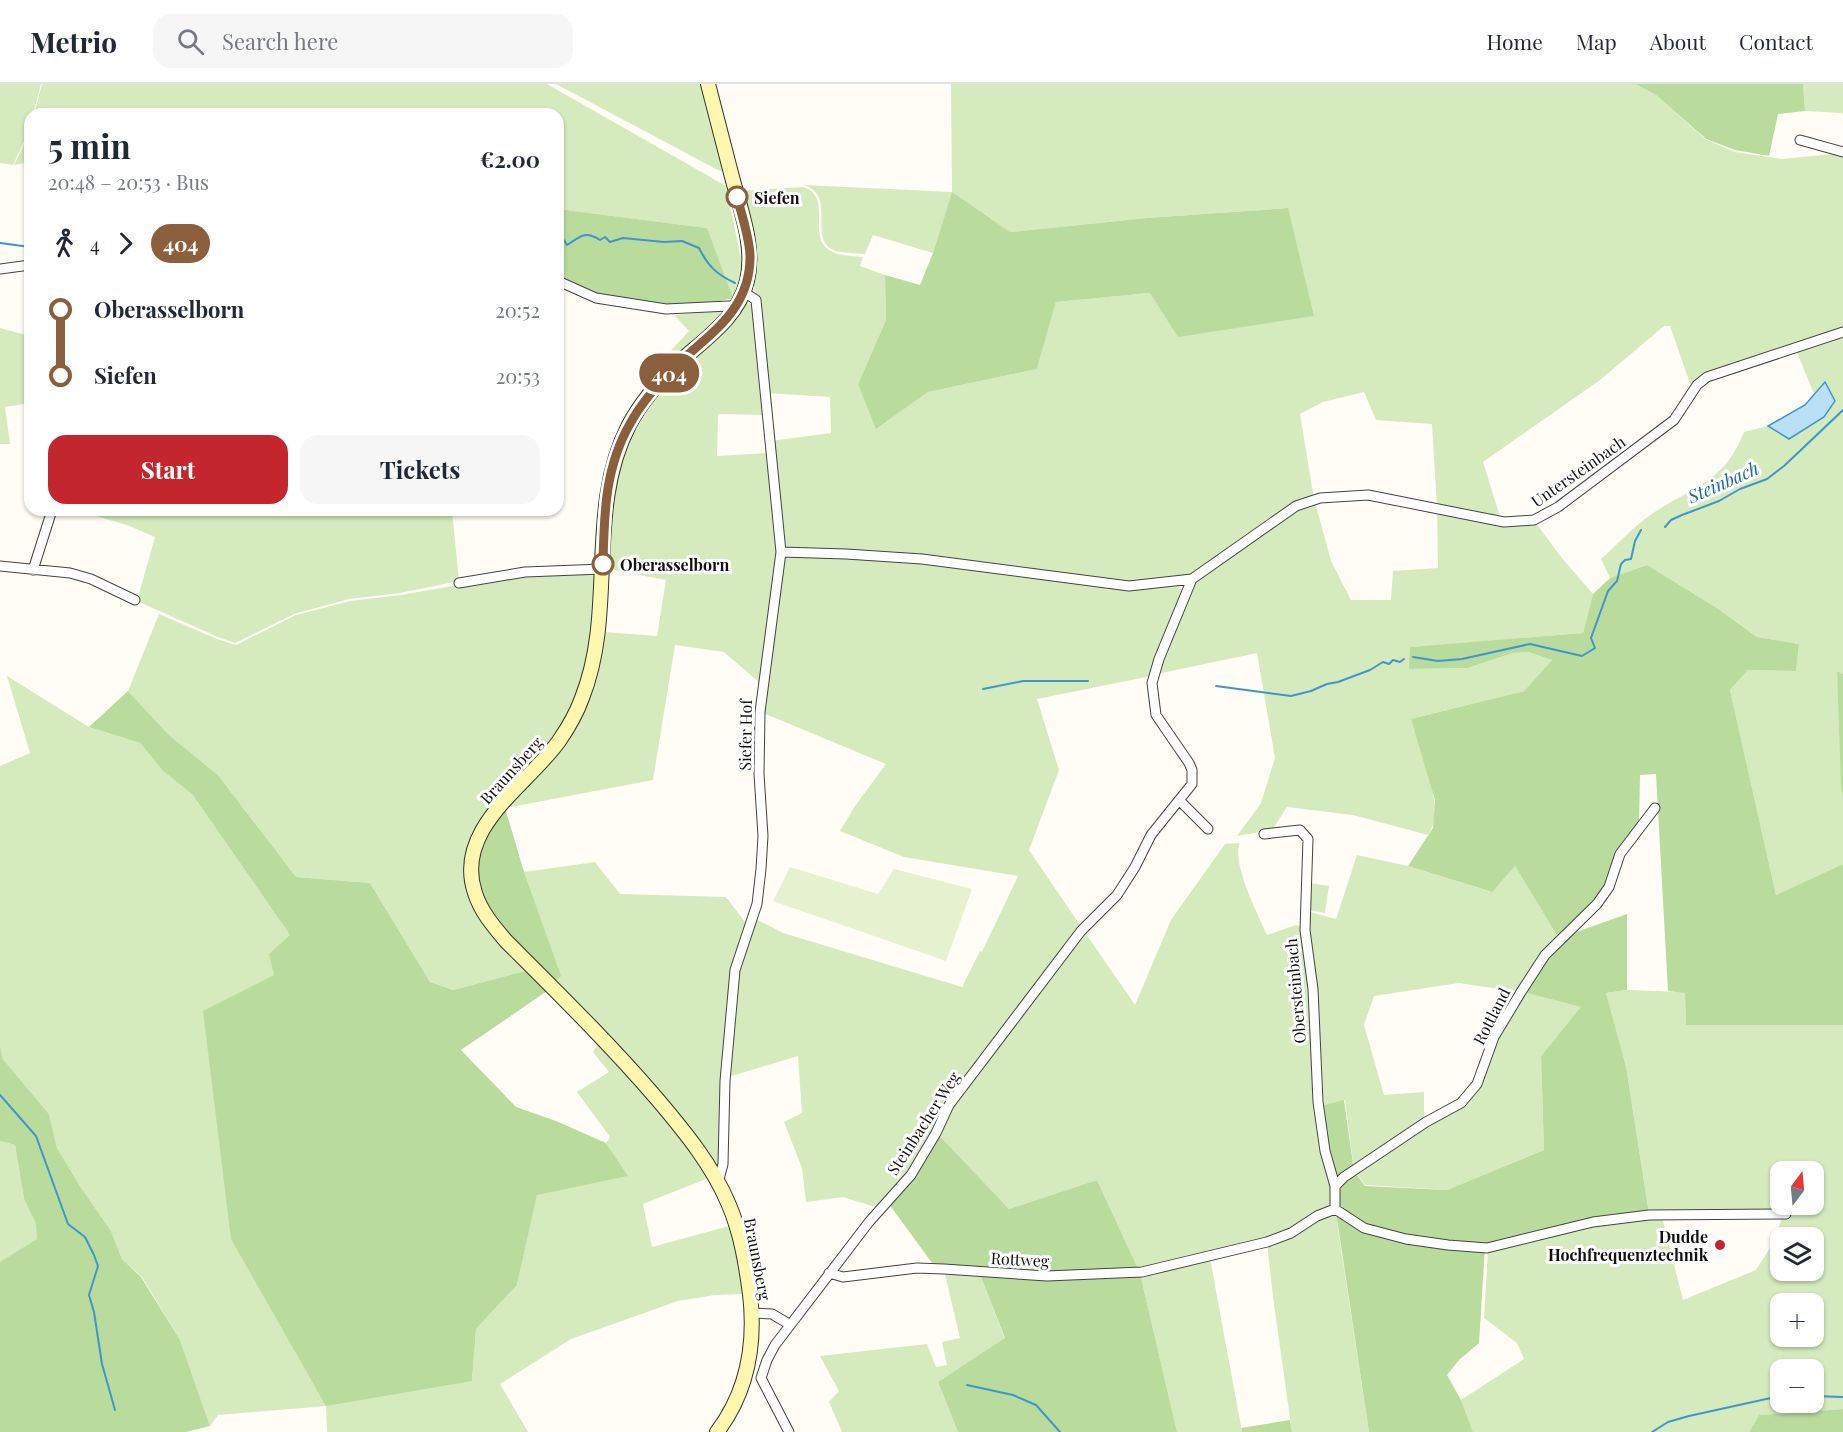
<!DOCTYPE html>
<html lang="en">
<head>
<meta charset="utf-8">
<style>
	body { margin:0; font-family:"Playfair Display",serif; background:#f6f6f7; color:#1f2937; height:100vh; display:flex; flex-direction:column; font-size:22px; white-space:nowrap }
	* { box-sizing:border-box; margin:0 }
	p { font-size:20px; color:#747a83 }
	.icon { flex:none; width:33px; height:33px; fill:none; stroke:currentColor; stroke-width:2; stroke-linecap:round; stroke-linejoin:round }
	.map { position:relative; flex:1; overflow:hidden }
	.panel { position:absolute; left:24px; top:24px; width:540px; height:408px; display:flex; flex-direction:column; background:#fff; border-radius:18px; box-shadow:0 2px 4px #0004 }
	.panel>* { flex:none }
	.badge { padding:0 12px; border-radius:20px; font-size:21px; line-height:39px }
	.needle { width:39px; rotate:16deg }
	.controls { position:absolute; left:1770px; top:1077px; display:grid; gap:12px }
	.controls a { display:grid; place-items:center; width:54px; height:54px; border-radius:12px; background:#fff; box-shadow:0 2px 4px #0004; font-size:30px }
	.map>.badge { position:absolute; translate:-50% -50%; box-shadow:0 0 0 3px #fff }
	.legs { display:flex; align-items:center; gap:9px; height:66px; padding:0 24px; font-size:20px }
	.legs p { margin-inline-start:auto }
	.summary { display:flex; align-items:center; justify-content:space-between; height:102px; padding:0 24px }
	h1 { font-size:33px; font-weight:700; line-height:45px }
	.action { display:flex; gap:12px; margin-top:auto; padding:12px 24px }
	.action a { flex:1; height:69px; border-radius:18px; background:#c4262e; color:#fff; font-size:24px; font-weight:700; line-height:69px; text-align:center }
	.action a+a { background:#f6f6f7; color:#1f2937 }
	ul { padding:0 24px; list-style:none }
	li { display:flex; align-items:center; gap:21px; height:66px; font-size:22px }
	li i { display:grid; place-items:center; width:9px; height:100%; margin:0 8px; background:currentColor }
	li i::after { content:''; width:15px; height:15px; margin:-8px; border:4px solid; border-radius:50%; background:#fff }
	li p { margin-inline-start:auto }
	li:first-child i { background:linear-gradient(#0000 50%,currentColor 0) }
	li:last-child i { background:linear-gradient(currentColor 50%,#0000 0) }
	header { display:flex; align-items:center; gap:36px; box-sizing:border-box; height:84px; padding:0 30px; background:#fff; border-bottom:2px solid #e0e1e3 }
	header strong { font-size:28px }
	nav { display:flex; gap:33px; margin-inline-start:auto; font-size:21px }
	.search { width:420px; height:54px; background:#f6f6f7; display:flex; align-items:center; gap:15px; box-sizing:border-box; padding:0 21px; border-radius:18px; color:#747a83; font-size:22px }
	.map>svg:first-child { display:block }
</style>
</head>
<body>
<header>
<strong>Metrio</strong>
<div class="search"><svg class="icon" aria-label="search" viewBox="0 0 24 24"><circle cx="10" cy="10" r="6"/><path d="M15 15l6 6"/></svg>Search here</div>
<nav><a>Home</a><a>Map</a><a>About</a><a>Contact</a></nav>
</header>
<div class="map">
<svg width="1843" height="1348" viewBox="0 0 1843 1348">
	<rect width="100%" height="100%" fill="#fffdf5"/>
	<path fill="#d5ebbd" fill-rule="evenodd" d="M0,0H41L33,30H30L28,49L13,81L0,79Z
		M42,0H547L726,102L743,184L738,206L733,214L706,144L558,125V30H34Z
		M556,0H703L725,89L716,85Z
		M951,0H1635L1656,11L1705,55L1735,68L1782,75L1843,69V246L1705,291L1692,305L1670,242H1664L1600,296L1483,378L1501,436L1437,424L1432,340L1376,336L1364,308L1323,318L1300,330L1314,415L1191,493L1129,501L921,473L782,467L771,357L831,349L830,313L767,309L759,216L754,204L755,183L739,107L803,103C836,113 802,157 835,169C843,172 855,172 863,173L860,182L885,191L886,236L858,300L877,344L928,308L1037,285L1056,218L1150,209L1288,124L1147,134L1010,148L952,109L933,169L873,151L865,170C855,169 845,169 836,167C805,157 839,113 804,101L952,108Z
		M1803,0H1843V32L1842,29L1805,27Z
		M30,46V78L14,81L29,50Z
		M746,218L752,221L766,331L718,330L717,372L770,369L779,468L760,599L724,568L675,561L653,696L505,724L562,661L604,548L657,552L666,496L609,485C611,459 610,424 615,399C631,326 689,277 740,228Z
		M719,227L723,231L671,280L651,288L689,247L674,231Z
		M0,244L30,252V319L5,323L10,360H0Z
		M1843,251V590L1837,587L1843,715V780L1776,811L1730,606L1748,586L1796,587L1799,560L1757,553L1717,524L1647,481L1610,494L1601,475C1617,461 1632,444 1649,432C1690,403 1724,400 1744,348L1768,342L1789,355L1825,298L1814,310L1796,266Z
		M1315,418L1331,477L1351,516H1391L1393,487L1438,484L1437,426L1536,439L1561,473L1593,510L1583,549L1411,563L1410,585L1468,584L1513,569L1528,568L1552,576L1524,607L1411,635C1420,664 1447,725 1428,751L1353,731L1287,723L1272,746L1237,752L1261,719L1275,674L1257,569L1157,590L1193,497L1297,424Z
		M96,426H452L459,497L400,509L349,515L294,530L235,559L218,553L137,517L155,453L127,441L96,432Z
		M783,471L923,477L1131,504L1177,500L1182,506L1151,592L1037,615L1059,686L1029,766L1082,844L948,1020L922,1070L891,1111L875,1123L843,1113L806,1118L802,1084L784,1038L802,1029L798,972L728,993L737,886L754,834L783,849L962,903L980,867L982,868L1018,792L904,773L840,747L855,722L886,680L761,628Z
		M597,488L592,552L579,607L567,631L552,655L483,732L467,767L464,784L474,824L529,886L453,906L430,898L370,799L296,793L218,691L169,651L128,607L159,530L217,555L236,561L296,531L350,517L401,511L525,489Z
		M7,592L89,643L140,659L163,687L192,710L290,851L472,1297L476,1245L517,1201L537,1110L627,1092L606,1059L610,1053L577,1008L609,988L593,968L601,956L629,988L711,1093L643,1120L652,1163L733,1141L743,1210L715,1211L678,1217L571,1255L500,1300L528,1348H327L326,1322L218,1331L210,1342L180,1256L142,1193L122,1175L111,1147L80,1102L57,1064L49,1030L3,975L0,962V682L30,669Z
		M1240,759C1231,778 1258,831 1267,851L1296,841L1301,843L1306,866L1316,1018L1334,1103V1124L1290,1147L1139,1187L1097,1096L1009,1125L938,1050L951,1022L1084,847L1135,921L1171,836L1225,760Z
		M1357,771L1408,782L1491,808L1515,782L1559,855L1519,908L1459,899L1374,912L1364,941L1384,1011L1424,1008V1038L1354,1086L1345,1016L1320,1022L1306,827L1336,835Z
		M595,778L620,810L726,813L748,842L734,886L719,1085L716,1087L554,899L524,788Z
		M1310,799L1329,802L1325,829L1309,826Z
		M1627,906L1685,908L1686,941H1843V1325L1759,1331L1749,1348H1473L1461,1316L1524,1275L1517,1259L1484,1234L1488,1165L1594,1139L1662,1133L1683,1216L1756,1186L1776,1155L1782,1132L1649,1130L1626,982L1606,909ZM1780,1088H1814V1120H1780ZM1780,1154H1814V1186H1780ZM1780,1220H1814V1252H1780ZM1780,1286H1814V1318H1780Z
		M1523,908L1582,923L1541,972L1544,1066L1447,1106L1365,1101L1355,1087L1426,1040L1477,1001L1496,953Z
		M0,1057L15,1061L24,1115L37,1139V1156L0,1178Z
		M1336,1126L1338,1145L1369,1348H1292L1273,1213L1267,1159Z
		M1210,1174L1242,1348H1177L1140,1189Z
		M944,1186L979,1188L1005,1255L938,1298L958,1348H842L829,1318L839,1307L820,1272L927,1260L936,1283L947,1281L942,1258L960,1254Z"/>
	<path fill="#b9dc9c" d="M1635,0H1803L1805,27L1778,30L1769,72L1735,66L1706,55L1656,11Z
		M952,108L1010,148L1147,134L1288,124L1314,232L1178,253L1150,209L1056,218L1037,285L928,308L876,345L858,300L886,236L885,191L920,201L933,169Z
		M558,125L707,144L733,214L703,221L664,222L597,211L558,195Z
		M1647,481L1717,524L1757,553L1799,560L1796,587L1748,586L1730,606L1776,811L1843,780V941H1686L1685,909L1668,907L1656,690L1640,691L1639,742L1607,803L1559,855L1515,782L1492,808L1408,782L1433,744L1435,716L1411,635L1524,607L1552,576L1528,568L1513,569L1468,584L1409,585L1410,563L1583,549L1593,510L1610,494Z
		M1837,587L1843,590V715L1841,701Z
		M128,607L169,651L218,691L296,793L370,799L430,898L453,906L529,886L550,905L461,966L516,1023L556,1037L606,1059L628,1092L537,1111L517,1201L476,1245L472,1297L326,1322L231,1155L203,927L274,891L269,870L290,851L192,710L163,687L140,659L89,643Z
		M505,724L524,788L561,892L554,899C529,872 477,825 477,787C477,768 494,739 505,724Z
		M1627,830V906L1606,909L1626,982L1649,1130L1485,1163L1479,1259L1459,1276L1447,1291L1461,1316L1473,1348H1369L1320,1022L1344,1016L1354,1087L1365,1102L1447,1106L1544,1066L1541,972L1581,923L1523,908L1547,871L1568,851Z
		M0,962L3,975L49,1030L57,1064L80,1102L111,1147L122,1175L141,1193L180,1256L210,1342L186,1348H0V1178L37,1155L36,1139L24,1115L15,1061L0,1057Z
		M938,1050L1009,1125L1097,1096L1140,1189L1177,1348H958L938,1298L1005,1254L979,1188L935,1183L889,1120Z
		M1843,1325V1348H1749L1759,1331Z
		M1290,1336L1292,1348H1242L1241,1344Z"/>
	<path fill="#e6f2cf" d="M790,783L878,810L894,785L972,805L946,877L773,817Z"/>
	<path fill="#b9e0f7" stroke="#3f96cf" stroke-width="1.5" d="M1825,298L1835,317L1824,333L1789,355L1768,342L1805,321Z"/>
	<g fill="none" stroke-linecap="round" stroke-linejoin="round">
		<path stroke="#3f96cf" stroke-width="2" d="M558,157L564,156L567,161C580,153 584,146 600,156L605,153L610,158L623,154L664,158L682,157L699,164C708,182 716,190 735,199
			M0,159L30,163
			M1665,443L1671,436L1682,431L1719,417L1740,405L1767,395L1784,382L1843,326
			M1413,573L1438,577L1462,575L1530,560L1582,572L1595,564L1591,554L1608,507L1617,497L1621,480L1625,476L1631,475L1635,457L1641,446
			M1216,602L1291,612L1311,607L1327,600L1338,598L1370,586L1383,578L1389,580L1393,576L1400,578L1404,575
			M983,605L1023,597H1088
			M0,1011L36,1052L68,1140L85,1153L94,1171L98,1182L89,1211L94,1228L102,1280L115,1326
			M967,1301L1013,1311L1036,1321L1060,1348
			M1814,1312L1843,1313
			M1652,1348L1668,1338L1689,1332L1780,1312"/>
		<g stroke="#444" stroke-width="11">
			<path id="street" d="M1800,56L1843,68
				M0,185L30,181
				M558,197L596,214L666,225L729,222L734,226
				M781,468L846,470L922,475L1129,502L1192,495L1296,422L1320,414L1368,411L1504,438L1534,436L1558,423L1674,336L1697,301L1707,293L1843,248
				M0,482L70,489L91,495L135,516
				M33,486L52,426
				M459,499L525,488L603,485
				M1179,716L1208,745
				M1264,750L1300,746L1308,755L1305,846L1313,905L1318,1018L1325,1067L1335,1102V1125
				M718,1099L723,1080L725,997L735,886L757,820L761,785L763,752L759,690L760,628L781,468L756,216L744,208
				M1335,1102L1344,1093L1426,1038L1461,1019L1477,1000L1494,953L1521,908L1545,871L1597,820L1609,803L1620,770L1655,724
				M1335,1125L1364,1144L1406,1155L1448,1161L1487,1164L1593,1138L1649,1131L1786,1130
				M829,1189L843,1193L917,1184L944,1185L1047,1192L1142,1188L1267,1158L1291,1149L1317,1132L1335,1125
				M752,1229L772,1230L789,1240
				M789,1348L761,1294L767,1276L775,1261L869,1138L911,1091L936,1049L949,1021L1081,847L1117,811L1135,783L1151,751L1192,700V686L1189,679L1156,631L1152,599L1159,575L1192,495"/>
		</g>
		<g stroke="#333" stroke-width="16">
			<path id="secondary" d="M708,0C716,31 724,62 732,93C741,127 755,163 747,197C738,236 700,258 673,284C657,300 640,320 629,341C585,426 617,526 582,614C577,628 568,644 559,657C528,701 453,744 475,809C481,828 494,843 506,857C558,909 610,960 658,1016C685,1048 713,1082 729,1121C741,1149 746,1180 750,1210C756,1261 748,1307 717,1348"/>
		</g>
		<use href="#street" stroke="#fff" stroke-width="9"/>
		<use href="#secondary" stroke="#fff6b0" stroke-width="14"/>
	</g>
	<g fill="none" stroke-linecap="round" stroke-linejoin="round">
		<g stroke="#fff" stroke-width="14">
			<path id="line-1" d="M603,480C604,430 605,382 631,338C642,318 658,300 673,284C709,250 751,227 750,171C749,152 742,132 737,113"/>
		</g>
		<use href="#line-1" stroke="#8b5e3c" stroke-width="9"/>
	</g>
	<g fill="#fff" stroke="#8b5e3c" stroke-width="3">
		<circle cx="737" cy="113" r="10"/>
		<circle cx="603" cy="480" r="10"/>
	</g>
	<circle fill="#c4262e" stroke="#fff" stroke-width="2" cx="1720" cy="1161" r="6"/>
	<g text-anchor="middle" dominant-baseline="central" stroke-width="6" stroke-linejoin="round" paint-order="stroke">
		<g font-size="16" font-weight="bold" fill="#111" stroke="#fff" text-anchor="start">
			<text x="754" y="113">Siefen</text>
			<text x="620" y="480">Oberasselborn</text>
		</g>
		<g font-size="16" fill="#111" stroke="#fff">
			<text transform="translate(1578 387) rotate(-35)">Untersteinbach</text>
			<text transform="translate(745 651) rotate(-89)">Siefer Hof</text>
			<text transform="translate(511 686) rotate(-48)">Braunsberg</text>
			<text transform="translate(1295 907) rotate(-95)">Obersteinbach</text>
			<text transform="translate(1491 932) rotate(-63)">Rottland</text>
			<text transform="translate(923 1039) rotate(-57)">Steinbacher Weg</text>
			<text transform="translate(758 1175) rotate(79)">Braunsberg</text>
			<text transform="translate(1020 1175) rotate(3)">Rottweg</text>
		</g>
		<g font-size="16" font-weight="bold" fill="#111" stroke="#fff" text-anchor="end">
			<text x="1708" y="1152">Dudde<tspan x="1708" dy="18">Hochfrequenztechnik</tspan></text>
		</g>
		<g font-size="18" font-style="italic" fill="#1768a6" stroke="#fff">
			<text transform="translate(1723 398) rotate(-24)">Steinbach</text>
		</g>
	</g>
</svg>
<div class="controls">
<a><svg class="needle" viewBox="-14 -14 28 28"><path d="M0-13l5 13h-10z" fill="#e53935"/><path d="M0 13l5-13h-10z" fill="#747a83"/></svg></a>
<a><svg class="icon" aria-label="layers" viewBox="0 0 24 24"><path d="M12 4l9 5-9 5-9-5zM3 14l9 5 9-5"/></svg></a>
<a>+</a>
<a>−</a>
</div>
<b class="badge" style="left:669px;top:289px;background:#8b5e3c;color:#fff">404</b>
<section class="panel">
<div class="summary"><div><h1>5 min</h1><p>20:48 – 20:53 · Bus</p></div><b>€2.00</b></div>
<div class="legs"><svg class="icon" aria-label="walk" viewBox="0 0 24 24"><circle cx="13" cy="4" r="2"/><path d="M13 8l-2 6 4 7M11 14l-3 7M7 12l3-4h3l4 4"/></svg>4<svg class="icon" aria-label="forward" viewBox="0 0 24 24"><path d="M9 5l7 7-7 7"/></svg><b class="badge" style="background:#8b5e3c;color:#fff">404</b></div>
<ul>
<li><i style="color:#8b5e3c"></i><b>Oberasselborn</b><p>20:52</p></li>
<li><i style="color:#8b5e3c"></i><b>Siefen</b><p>20:53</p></li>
</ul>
<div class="action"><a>Start</a><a>Tickets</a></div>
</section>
</div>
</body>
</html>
